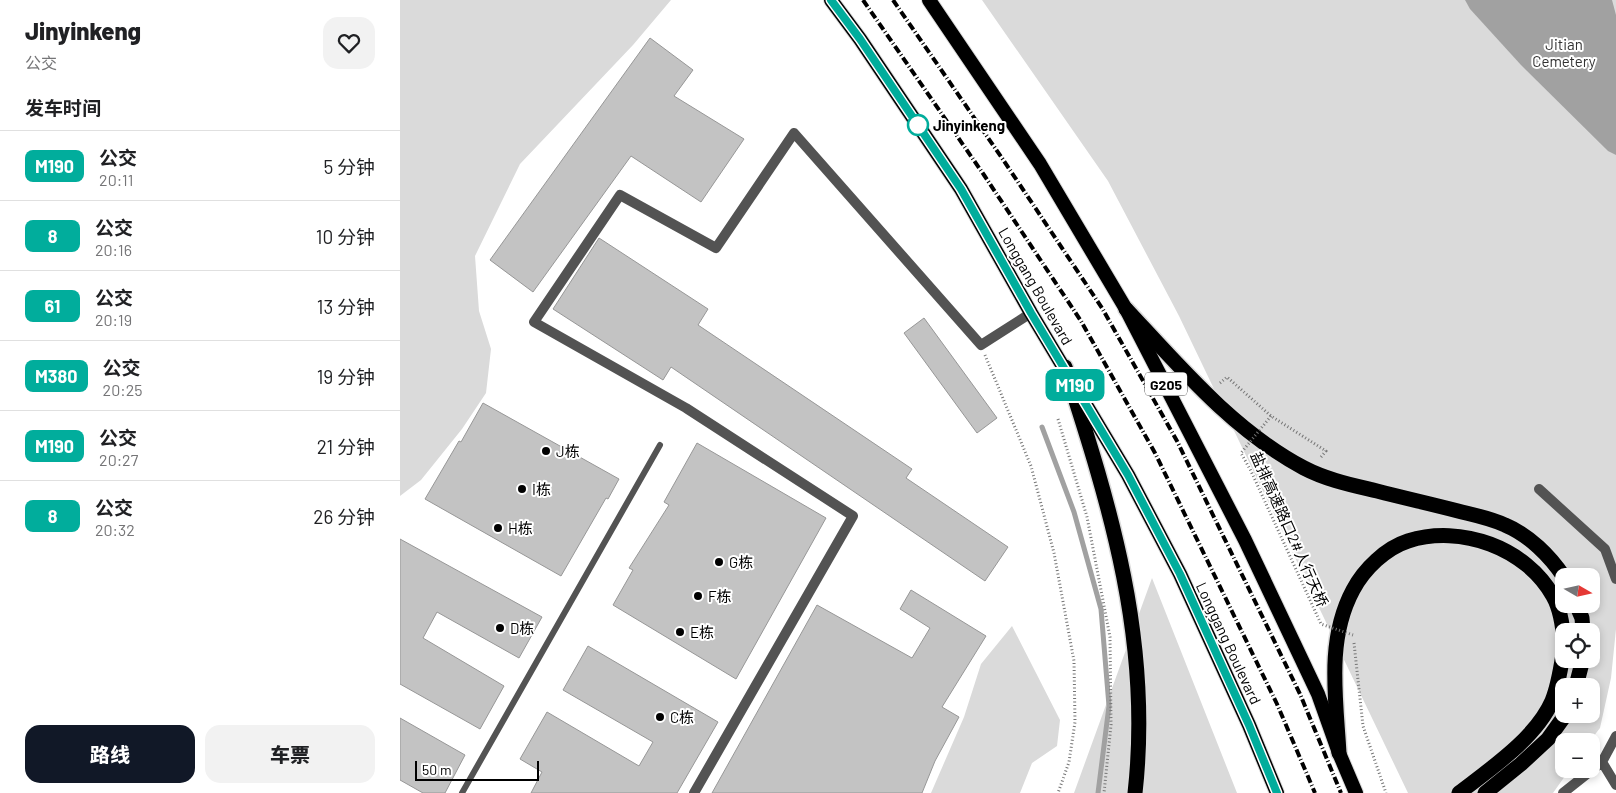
<!DOCTYPE html>
<html lang="zh">
<head>
<meta charset="utf-8">
<style>
	body { margin:0; font-family:Barlow,"Noto Sans SC",sans-serif; background:#f2f2f2; color:#202124; height:100vh; display:flex; flex-direction:column; font-size:19px; white-space:nowrap }
	* { box-sizing:border-box; margin:0 }
	p { font-size:16px; color:#757577 }
	.icon { flex:none; width:28px; height:28px; fill:none; stroke:currentColor; stroke-width:2; stroke-linecap:round; stroke-linejoin:round }
	.map { position:relative; flex:1; overflow:hidden }
	.panel { display:flex; flex-direction:column; background:#fff; width:400px }
	.panel>* { flex:none }
	.badge { padding:0 10px; border-radius:8px; font-size:18px; line-height:32px }
	.needle { width:32px; rotate:99deg }
	.fabs { position:absolute; left:1155px; top:568px; display:grid; gap:10px }
	.fabs a { display:grid; place-items:center; width:45px; height:45px; border-radius:10px; background:#fff; box-shadow:0 2px 8px #0003; font-size:25px }
	.scale { position:absolute; left:15px; bottom:12px; width:124px; box-sizing:border-box; padding-left:5px; border:2px solid #000; border-top:0; font-size:14px; line-height:18px; white-space:nowrap; color:#000; -webkit-text-stroke:4px #fff; paint-order:stroke }
	.map>.badge { position:absolute; translate:-50% -50%; box-shadow:0 0 0 2px #fff }
	h2 { padding:0 25px; font-size:19px; line-height:45px }
	.round { display:grid; place-items:center; flex:none; width:52px; height:52px; border-radius:15px; background:#f2f2f2 }
	.head { display:flex; align-items:center; justify-content:space-between; height:85px; padding:0 25px }
	h1 { font-size:24px; font-weight:800; line-height:38px }
	.button { display:flex; gap:10px; margin-top:auto; padding:10px 25px }
	.button a { flex:1; height:58px; border-radius:15px; background:#111827; color:#fff; font-size:20px; font-weight:800; line-height:58px; text-align:center }
	.button a+a { background:#f2f2f2; color:#202124 }
	ul { padding:0; list-style:none }
	li { display:flex; align-items:center; gap:15px; height:70px; padding:0 25px; border-top:1px solid #e0e0e0 }
	li div { flex:1 }
	li b { display:block; font-size:19px }
	li em { font-style:normal }
	li .badge { min-width:55px; font-weight:700; text-align:center }
	main { display:flex; flex:1; min-height:0 }
	.map>svg:first-child { display:block }
</style>
</head>
<body>
<main>
<section class="panel">
<div class="head"><div><h1>Jinyinkeng</h1><p>公交</p></div><a class="round"><svg class="icon" aria-label="heart" viewBox="0 0 24 24"><path d="M12 20l-8-8c-3-5 5-10 8-4 3-6 11-1 8 4z"/></svg></a></div>
<h2>发车时间</h2>
<ul>
<li><span class="badge" style="background:#01ad9c;color:#fff">M190</span><div><b>公交</b><p>20:11</p></div><em>5 分钟</em></li>
<li><span class="badge" style="background:#01ad9c;color:#fff">8</span><div><b>公交</b><p>20:16</p></div><em>10 分钟</em></li>
<li><span class="badge" style="background:#01ad9c;color:#fff">61</span><div><b>公交</b><p>20:19</p></div><em>13 分钟</em></li>
<li><span class="badge" style="background:#01ad9c;color:#fff">M380</span><div><b>公交</b><p>20:25</p></div><em>19 分钟</em></li>
<li><span class="badge" style="background:#01ad9c;color:#fff">M190</span><div><b>公交</b><p>20:27</p></div><em>21 分钟</em></li>
<li><span class="badge" style="background:#01ad9c;color:#fff">8</span><div><b>公交</b><p>20:32</p></div><em>26 分钟</em></li>
</ul>
<div class="button"><a>路线</a><a>车票</a></div>
</section>
<div class="map">
<svg width="1216" height="793" viewBox="0 0 1216 793">
	<rect width="100%" height="100%" fill="#fff"/>
	<path fill="#dadada" fill-rule="evenodd" d="M0,0H271L233,45L120,164L75,256L79,311L91,349L86,393L62,429L21,480L0,496Z
		M582,0H1216V629L1211,678L1200,728L1190,741H1164V769H1170L1153,793H1008L779,316L708,181ZM1164,576H1191V604H1164ZM1164,631H1191V659H1164ZM1164,686H1191V714H1164Z
		M752,578L837,793H674Z
		M612,626L660,720L657,746L632,763L620,793H531L564,717L581,664Z"/>
	<path fill="#a1a1a1" d="M1065,0H1212L1216,15V155L1208,151L1121,65L1070,9Z"/>
	<g fill="none" stroke-linecap="round" stroke-linejoin="round">
		<path stroke="#a1a1a1" stroke-width="5" d="M642,427L674,512L701,609L709,706L698,793"/>
	</g>
	<path fill="#c3c3c3" stroke="#979797" d="M250,38L293,70L274,96L344,139L301,202L231,156L133,292L90,260Z
		M199,238L308,309L298,325L512,469L506,478L608,547L585,581L271,367L263,380L153,309Z
		M524,318L597,418L577,433L504,333Z
		M83,403L219,479L208,499L206,498L161,576L25,499L59,441L61,442Z
		M297,443L426,518L336,679L213,605L233,570L229,568L269,505L264,502Z
		M0,539L142,617L119,658L37,612L23,638L104,686L80,729L0,684Z
		M511,590L586,636L542,707L559,717L535,761L522,793H312L417,605L512,658L530,628L500,609Z
		M188,646L318,722L277,793H131L142,772L120,759L147,712L239,766L253,742L163,690Z
		M0,718L65,755L45,793H23L0,780Z"/>
	<g fill="none" stroke-linecap="round" stroke-linejoin="round">
		<g stroke="#dbdbdb" stroke-width="16">
			<path id="trunk" d="M431,0L460,39L561,189L631,313L728,475L780,574L849,725L877,793
				M529,0L640,164L726,309L845,540L918,694L939,753L956,793"/>
		</g>
		<g stroke="#dbdbdb" stroke-width="18">
			<path id="motorway" d="M726,309C780,367 834,431 904,468C927,480 952,485 977,491C1004,498 1031,504 1058,511C1074,515 1090,518 1105,525C1129,535 1150,556 1164,577
				M665,367C711,508 752,642 735,793
				M1176,604L1182,618L1183,631
				M1176,686L1183,659
				M939,753C936,699 926,640 953,590C964,569 986,548 1008,541C1061,524 1126,548 1153,596C1161,610 1163,627 1164,643
				M1059,793C1090,769 1136,738 1152,701C1159,684 1161,666 1164,648
				M1085,793L1121,764L1148,739L1166,714"/>
		</g>
		<path stroke="#757575" stroke-width="3" stroke-dasharray="1 2.5" stroke-linecap="butt" d="M585,355L631,466L654,553L674,661L675,722L669,762L658,793
			M820,383L827,377L871,416L926,451L921,457
			M658,419L687,517L710,637L711,725L704,793
			M954,643L963,726L986,793"/>
		<path stroke="#535353" stroke-width="6" d="M62,793L260,445"/>
		<path stroke="#535353" stroke-width="10" d="M1139,489L1205,549L1216,579
			M1202,762L1216,785
			M294,793L453,516L286,408L134,322L220,195L316,248L394,133L581,345L631,313
			M1163,793L1202,762L1216,736"/>
		<use href="#trunk" stroke="#000" stroke-width="14"/>
		<use href="#motorway" stroke="#000" stroke-width="15"/>
		<path stroke="#000" stroke-width="4" stroke-dasharray="8 2.5 1 2.5" stroke-linecap="butt" d="M463,0L584,175L681,321L755,453L877,704L915,793
			M493,0L604,161L702,308L777,441L900,694L941,793"/>
		<path stroke="#757575" stroke-width="3" stroke-dasharray="1 2.5" stroke-linecap="butt" d="M871,416L841,453L851,471L921,624L953,635"/>
	</g>
	<g fill="none" stroke-linecap="round" stroke-linejoin="round">
		<g stroke="#fff" stroke-width="11">
			<path id="line" d="M431,0L460,39L561,189L631,313L728,475L780,574L849,725L877,793"/>
		</g>
		<use href="#line" stroke="#01ad9c" stroke-width="8"/>
	</g>
	<circle fill="#fff" stroke="#01ad9c" stroke-width="2.5" cx="518" cy="125" r="10"/>
	<g fill="#000" stroke="#fff" stroke-width="2">
		<circle cx="146" cy="451" r="5"/>
		<circle cx="122" cy="489" r="5"/>
		<circle cx="98" cy="528" r="5"/>
		<circle cx="319" cy="562" r="5"/>
		<circle cx="298" cy="596" r="5"/>
		<circle cx="100" cy="628" r="5"/>
		<circle cx="280" cy="632" r="5"/>
		<circle cx="260" cy="717" r="5"/>
	</g>
	<g text-anchor="middle" dominant-baseline="central" stroke-width="4" stroke-linejoin="round" paint-order="stroke">
		<rect fill="#fff" stroke="#4c4c4c" stroke-width="1" x="745" y="372.5" width="42" height="23" rx="4"/>
		<g font-size="14" font-weight="bold" fill="#000">
			<text x="766" y="384">G205</text>
		</g>
		<g font-size="15" fill="#313131" stroke="#fff">
			<text x="1164" y="44">Jitian<tspan x="1164" dy="17">Cemetery</tspan></text>
		</g>
		<g font-size="15" font-weight="bold" fill="#000" stroke="#fff" text-anchor="start">
			<text x="533" y="125">Jinyinkeng</text>
		</g>
		<g font-size="15" fill="#000" stroke="#fff">
			<text transform="translate(636 286) rotate(60)">Longgang Boulevard</text>
			<text transform="translate(890 529) rotate(66)">盐排高速路口2#人行天桥</text>
			<text transform="translate(829 643) rotate(65)">Longgang Boulevard</text>
		</g>
		<g font-size="15" fill="#000" stroke="#fff" text-anchor="start">
			<text x="156" y="451">J栋</text>
			<text x="132" y="489">I栋</text>
			<text x="108" y="528">H栋</text>
			<text x="329" y="562">G栋</text>
			<text x="308" y="596">F栋</text>
			<text x="110" y="628">D栋</text>
			<text x="290" y="632">E栋</text>
			<text x="270" y="717">C栋</text>
		</g>
	</g>
</svg>
<div class="fabs">
<a><svg class="needle" viewBox="-14 -14 28 28"><path d="M0-13l5 13h-10z" fill="#e53935"/><path d="M0 13l5-13h-10z" fill="#757577"/></svg></a>
<a><svg class="icon" aria-label="locate" viewBox="0 0 24 24"><circle cx="12" cy="12" r="6"/><path d="M12 2v4M12 18v4M2 12h4M18 12h4"/></svg></a>
<a>+</a>
<a>−</a>
</div>
<div class="scale">50 m</div>
<b class="badge" style="left:675px;top:385px;background:#01ad9c;color:#fff">M190</b>
</div>
</main>
</body>
</html>
